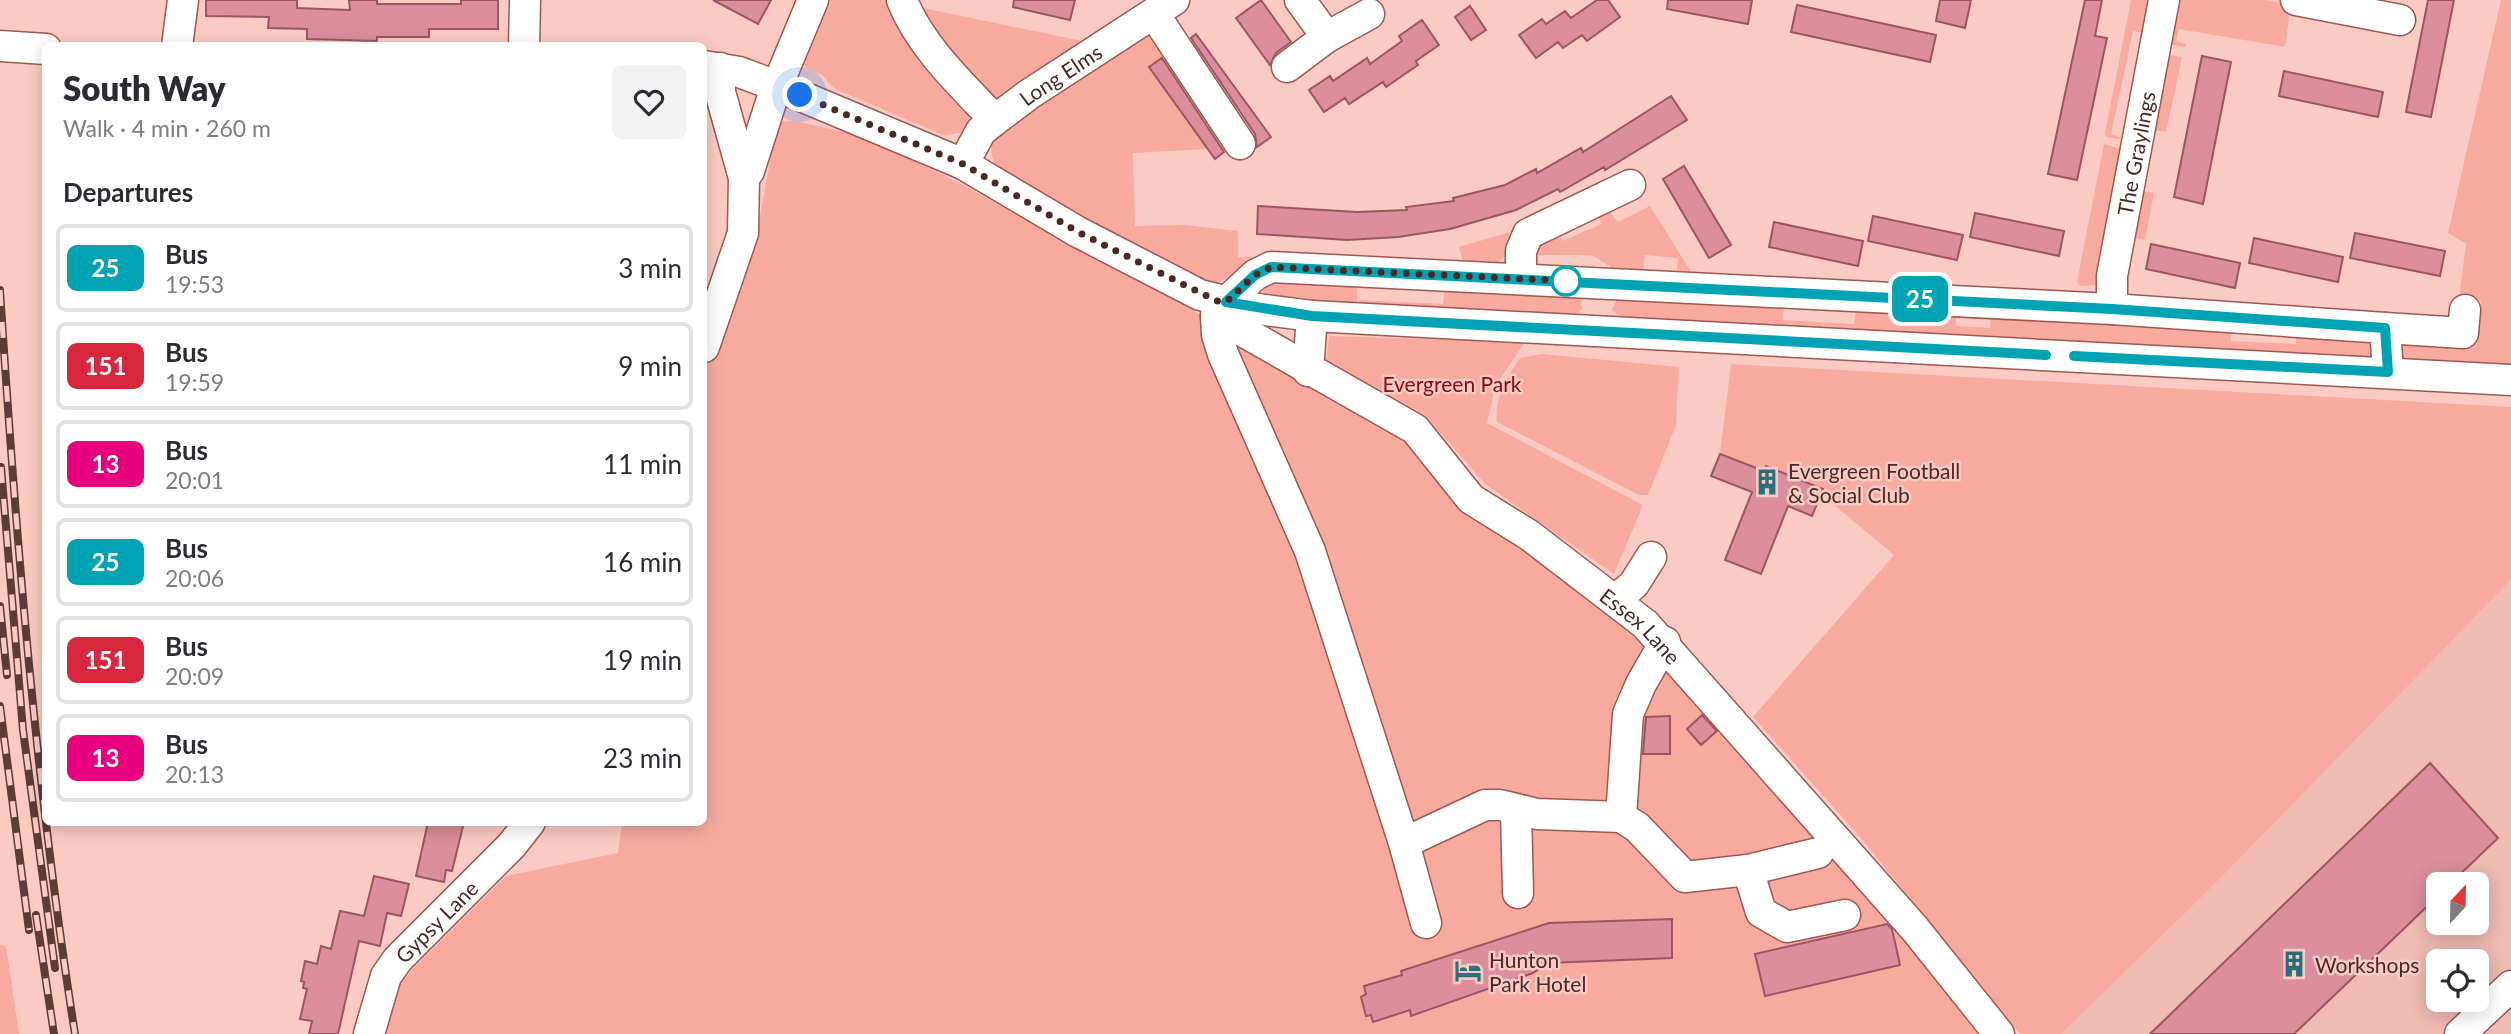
<!DOCTYPE html>
<html lang="en">
<head>
<meta charset="utf-8">
<style>
	body { margin:0; font-family:Lato,sans-serif; background:#f2f2f3; color:#2b2b33; height:100vh; display:flex; flex-direction:column; font-size:26px; white-space:nowrap }
	* { box-sizing:border-box; margin:0 }
	p { font-size:23px; color:#7c7c81 }
	.icon { flex:none; width:38px; height:38px; fill:none; stroke:currentColor; stroke-width:2; stroke-linecap:round; stroke-linejoin:round }
	.map { position:relative; flex:1; overflow:hidden }
	.sheet { position:absolute; left:42px; top:42px; width:665px; height:784px; display:flex; flex-direction:column; background:#fff; border-radius:10px; box-shadow:0 4px 18px #0003 }
	.sheet>* { flex:none }
	.badge { padding:0 14px; border-radius:10px; font-size:24px; line-height:46px }
	.needle { width:46px; rotate:22deg }
	.controls { position:absolute; left:2426px; top:872px; display:grid; gap:14px }
	.controls a { display:grid; place-items:center; width:63px; height:63px; border-radius:10px; background:#fff; box-shadow:0 4px 18px #0003; font-size:35px }
	.you { position:absolute; width:35px; height:35px; margin:-18px; border:5px solid #fff; border-radius:50%; background:#1a73e8; box-shadow:0 0 0 10px #1a73e833 }
	.map>.badge { position:absolute; translate:-50% -50%; box-shadow:0 0 0 4px #fff }
	h2 { padding:0 21px; font-size:26px; line-height:63px }
	.round { display:grid; place-items:center; flex:none; width:74px; height:74px; border-radius:10px; background:#f2f2f3 }
	.summary { display:flex; align-items:center; justify-content:space-between; height:119px; padding:0 21px }
	h1 { font-size:33px; font-weight:800; line-height:52px }
	ul { padding:0; list-style:none }
	li { display:flex; align-items:center; gap:21px; height:88px; margin:0 14px 10px; padding:0 7px; border:4px solid #e1e1e2; border-radius:10px }
	li div { flex:1 }
	li b { display:block; font-size:26px }
	li em { font-style:normal }
	li .badge { min-width:77px; font-weight:700; text-align:center }
	.map>svg:first-child { display:block }
</style>
</head>
<body>
<div class="map">
<svg width="2511" height="1034" viewBox="0 0 2511 1034">
	<rect width="100%" height="100%" fill="#fbcbc3"/>
	<path fill="#efbbb3" fill-rule="evenodd" d="M2511,580V1034H2061L2210,889ZM2438,884H2476V922H2438ZM2438,961H2476V999H2438Z"/>
	<path fill="#f8aa9f" d="M824,0H895L973,112L961,133L943,135L835,89L822,75L803,66Z
		M2131,0H2155L2149,34L2133,31L2111,134L2127,140L2106,137L2105,133Z
		M2177,0H2266L2291,5L2285,47L2179,29L2176,41L2186,44L2185,47L2168,44Z
		M2501,0H2511V364L2404,360L2399,355L2400,343L2407,338L2476,344L2481,301L2459,298L2466,244L2448,233Z
		M918,7L1087,42L1001,99H994L938,36Z
		M1156,30L1163,50L1162,58L1149,67L1208,149L1133,153L1135,226L1185,225L1238,231V257L1262,258C1252,262 1222,283 1215,283C1177,284 1037,193 997,169C990,153 988,147 1000,133Z
		M2166,54L2182,57L2166,132L2153,130Z
		M795,121L863,136L955,181L1216,323L1403,437L1520,545L1643,636L1988,1034H377L387,999L408,974L506,876L618,853L622,823L704,822V371L754,249L774,139L781,122Z
		M2104,144L2124,150L2098,285L2080,286L2077,282Z
		M2139,190L2154,193L2145,240L2130,237Z
		M1650,206L1693,275L1677,274L1678,258L1645,255L1643,271L1614,269L1592,255H1528L1556,228L1562,241L1602,224L1596,211L1607,208L1618,222Z
		M1510,232L1506,256L1498,262H1463L1459,247Z
		M1266,281L1358,284L1357,300L1443,304L1445,288L1574,295L1581,300L1582,309L1578,315L1269,300L1263,293Z
		M1618,296L1784,302L1783,320L1854,324L1856,305L1956,311V326L1990,328L1991,313L2232,326L2231,341L2296,344L2297,329L2371,337L2373,352L2367,358L1627,322L1612,310Z
		M1329,336L1525,342L1496,385L1487,423L1643,505L1614,574L1485,484L1425,415L1326,360Z
		M1542,354L1679,367L1676,425L1648,495H1639L1497,422C1494,400 1507,376 1520,358Z
		M1731,364L2511,407V580L2210,889L2061,1034H2020L1860,837L1753,717L1894,555L1827,499L1829,490L1766,466L1764,471L1720,454Z
		M0,945L6,946L19,1034H0Z"/>
	<path fill="#db8e9c" stroke="#9c5563" stroke-width="2" d="M206,0H297V8L350,10L349,0H377V4H461V0H498V29H429V37H377V41L307,39V29L268,28L269,17L206,16Z
		M713,0H771L758,24Z
		M1014,0H1075L1070,20L1013,7Z
		M1261,0L1291,42L1276,53L1270,65L1236,18Z
		M1597,0H1608L1620,17L1587,41L1582,35L1563,48L1558,42L1536,58L1519,35L1542,19L1546,24L1565,11L1571,18Z
		M1668,0H1752L1748,24L1667,9Z
		M1940,0H1971L1965,28L1936,21Z
		M2085,0H2102L2095,36L2107,38L2077,180L2048,174Z
		M2428,0H2454L2431,117L2406,112Z
		M1797,5L1936,35L1930,62L1791,32Z
		M1470,6L1486,30L1471,40L1455,17Z
		M1422,20L1439,45L1416,61L1418,65L1386,87L1383,82L1349,104L1345,98L1324,112L1309,90L1330,76L1333,81L1367,58L1370,64L1402,41L1399,36Z
		M1196,34L1271,137L1257,147L1255,134L1191,38Z
		M2202,56L2231,62L2203,204L2174,197Z
		M1162,58L1224,152L1215,159L1149,67Z
		M2284,71L2383,92L2378,117L2279,96Z
		M1671,96L1687,120L1605,170L1604,167L1560,192L1558,189L1516,210L1450,229L1398,237L1347,240L1257,234L1258,206L1357,212L1407,210L1406,207L1454,201L1453,198L1505,185L1536,169L1537,173L1581,148L1583,152Z
		M1684,166L1731,245L1709,258L1663,179Z
		M1975,213L2064,231L2059,256L1970,237Z
		M1873,216L1963,235L1957,260L1868,241Z
		M1774,222L1863,241L1858,266L1769,247Z
		M2355,233L2445,251L2440,276L2350,258Z
		M2254,238L2343,257L2338,282L2249,263Z
		M2151,244L2240,263L2235,288L2146,269Z
		M1720,454L1764,471L1766,466L1823,489L1812,516L1788,506L1761,574L1725,560L1752,492L1711,476Z
		M1702,715L1717,731L1701,745L1687,729Z
		M1670,716V754H1643L1646,717Z
		M2430,763L2498,838L2450,884H2438V896L2294,1034H2150Z
		M428,822H464L452,871L446,870L444,882L416,876Z
		M374,876L409,884L401,916L387,913L380,946L359,941L338,1034H309L312,1021L300,1019L307,989L303,988L304,982L301,981L305,961L317,964L321,946L331,949L340,911L364,916Z
		M1672,919V958L1548,963L1533,973L1411,1016L1410,1010L1373,1022L1371,1015L1366,1016L1361,997L1366,994L1364,986L1402,975L1401,971L1549,923Z
		M1887,924L1892,929L1900,965L1765,996L1755,954Z"/>
	<g fill="none" stroke-linecap="round" stroke-linejoin="round">
		<g stroke="#9e584f" stroke-width="33">
			<g id="minor">
				<path d="M902,0C920,46 961,84 995,120"/>
				<path d="M2296,0L2400,20"/>
				<path d="M1154,14L1240,144"/>
				<path d="M1327,37L1369,14"/>
				<path d="M0,46L46,49"/>
				<path d="M177,46L183,0"/>
				<path d="M524,46L525,0"/>
				<path d="M704,66L739,72L777,86L963,164L1078,232L1200,295L1258,309L1312,316L2511,380"/>
				<path d="M1287,67L1327,37L1300,0"/>
				<path id="s1" d="M963,164L981,131L995,120L1028,95L1174,0"/>
				<path d="M744,178L749,171L773,96L813,0"/>
				<path d="M1521,279V251L1528,234L1630,185"/>
				<path id="s2" d="M1217,301L1216,316L1415,429L1471,499L1529,535L1645,624L1915,929L1999,1034"/>
				<path d="M1226,302L1255,275L1271,267L2112,309L2385,328L2388,372"/>
				<path id="s3" d="M2112,309V276L2164,0"/>
				<path d="M1216,316L1217,335L1223,354L1310,551L1404,843L1426,923"/>
				<path d="M2385,328L2463,333L2465,310"/>
				<path d="M704,347L743,233L744,178L720,92V68"/>
				<path d="M1308,371L1312,316"/>
				<path d="M1617,599L1634,584L1651,557"/>
				<path d="M1665,642L1641,684L1628,714L1621,817L1637,827L1685,877L1748,870L1818,853"/>
				<path d="M1516,810L1518,893"/>
				<path d="M1404,843L1485,805H1500L1537,814L1621,817"/>
				<path d="M1748,870L1761,912L1787,927L1845,915"/>
				<path id="s4" d="M369,1034L386,976L398,959L512,845L530,822"/>
				<path d="M2460,1034L2511,986"/>
			</g>
		</g>
		<use href="#minor" stroke="#fff" stroke-width="30"/>
		<g stroke="#5d3c38" stroke-width="8">
			<path id="rail" d="M0,290C16,539 36,787 75,1034
				M1,467L23,730L55,968
				M0,606L7,675
				M0,706L29,930
				M36,915L54,1034"/>
		</g>
		<use href="#rail" stroke="#fbcbc3" stroke-width="5" stroke-dasharray="16" stroke-linecap="butt"/>
	</g>
	<g fill="none" stroke-linecap="round" stroke-linejoin="round">
		<g stroke="#fff" stroke-width="16">
			<path id="line" d="M2046,355L1312,316L1226,302L1255,275L1271,267L2112,309L2385,328L2388,372L2074,356"/>
		</g>
		<use href="#line" stroke="#00a3b4" stroke-width="10"/>
		<path stroke="#482925" stroke-width="7" stroke-dasharray="0 12.6" d="M800,95L963,164L1078,232L1217,301L1226,302L1255,275L1271,267L1570,281H1566"/>
	</g>
	<defs>
		<g id="building-bare" transform="scale(2.1)"><path d="M-4-6H4V6H1V3H-1V6H-4ZM-2.5-4.3h1.7v1.8h-1.7ZM.8-4.3h1.7v1.8H.8ZM-2.5-1h1.7V.8h-1.7ZM.8-1h1.7V.8H.8Z" fill="#28707a" stroke="#fbcbc3" stroke-width="2.5" paint-order="stroke"/></g>
		<g id="hotel-bare" transform="scale(2.1)"><path d="M-6-4.5h1.5V1H6V5H4.5V3h-9V5H-6ZM-4 0a1.8 1.8 0 1 1 3.6 0ZM.5 0V-2.5h3Q6-2.5 6 0Z" fill="#28707a" stroke="#fbcbc3" stroke-width="2.5" paint-order="stroke"/></g>
	</defs>
	<g fill-rule="evenodd">
		<use href="#building-bare" x="1767" y="482"/>
		<use href="#building-bare" x="2294" y="964"/>
		<use href="#hotel-bare" x="1468" y="971"/>
	</g>
	<circle fill="#fff" stroke="#00a3b4" stroke-width="3.5" cx="1566" cy="281" r="14"/>
	<g text-anchor="middle" dominant-baseline="central" stroke-width="5" stroke-linejoin="round" paint-order="stroke">
		<g font-size="21" fill="#482925" stroke="#fbcbc3">
			<text stroke="none"><textPath href="#s1" startOffset="135">Long Elms</textPath></text>
			<text stroke="none"><textPath href="#s3" startOffset="158">The Graylings</textPath></text>
			<text stroke="none"><textPath href="#s2" startOffset="546">Essex Lane</textPath></text>
			<text stroke="none"><textPath href="#s4" startOffset="135">Gypsy Lane</textPath></text>
		</g>
		<g font-size="21" fill="#8b0609" stroke="#fbcbc3">
			<text x="1452" y="383">Evergreen Park</text>
		</g>
		<g font-size="21" fill="#482925" stroke="#fbcbc3" text-anchor="start">
			<text x="1788" y="470">Evergreen Football<tspan x="1788" dy="24">&amp; Social Club</tspan></text>
			<text x="1489" y="959">Hunton<tspan x="1489" dy="24">Park Hotel</tspan></text>
			<text x="2315" y="964">Workshops</text>
		</g>
	</g>
</svg>
<div class="controls">
<a><svg class="needle" viewBox="-14 -14 28 28"><path d="M0-13l5 13h-10z" fill="#e53935"/><path d="M0 13l5-13h-10z" fill="#7c7c81"/></svg></a>
<a><svg class="icon" aria-label="locate" viewBox="0 0 24 24"><circle cx="12" cy="12" r="6"/><path d="M12 2v4M12 18v4M2 12h4M18 12h4"/></svg></a>
</div>
<div class="you" style="left:800px;top:95px"></div>
<b class="badge" style="left:1920px;top:299px;background:#00a3b4;color:#fff">25</b>
<section class="sheet">
<div class="summary"><div><h1>South Way</h1><p>Walk · 4 min · 260 m</p></div><a class="round"><svg class="icon" aria-label="heart" viewBox="0 0 24 24"><path d="M12 20l-8-8c-3-5 5-10 8-4 3-6 11-1 8 4z"/></svg></a></div>
<h2>Departures</h2>
<ul>
<li><span class="badge" style="background:#00a3b4;color:#fff">25</span><div><b>Bus</b><p>19:53</p></div><em>3 min</em></li>
<li><span class="badge" style="background:#d7263d;color:#fff">151</span><div><b>Bus</b><p>19:59</p></div><em>9 min</em></li>
<li><span class="badge" style="background:#e6007e;color:#fff">13</span><div><b>Bus</b><p>20:01</p></div><em>11 min</em></li>
<li><span class="badge" style="background:#00a3b4;color:#fff">25</span><div><b>Bus</b><p>20:06</p></div><em>16 min</em></li>
<li><span class="badge" style="background:#d7263d;color:#fff">151</span><div><b>Bus</b><p>20:09</p></div><em>19 min</em></li>
<li><span class="badge" style="background:#e6007e;color:#fff">13</span><div><b>Bus</b><p>20:13</p></div><em>23 min</em></li>
</ul>
</section>
</div>
</body>
</html>
